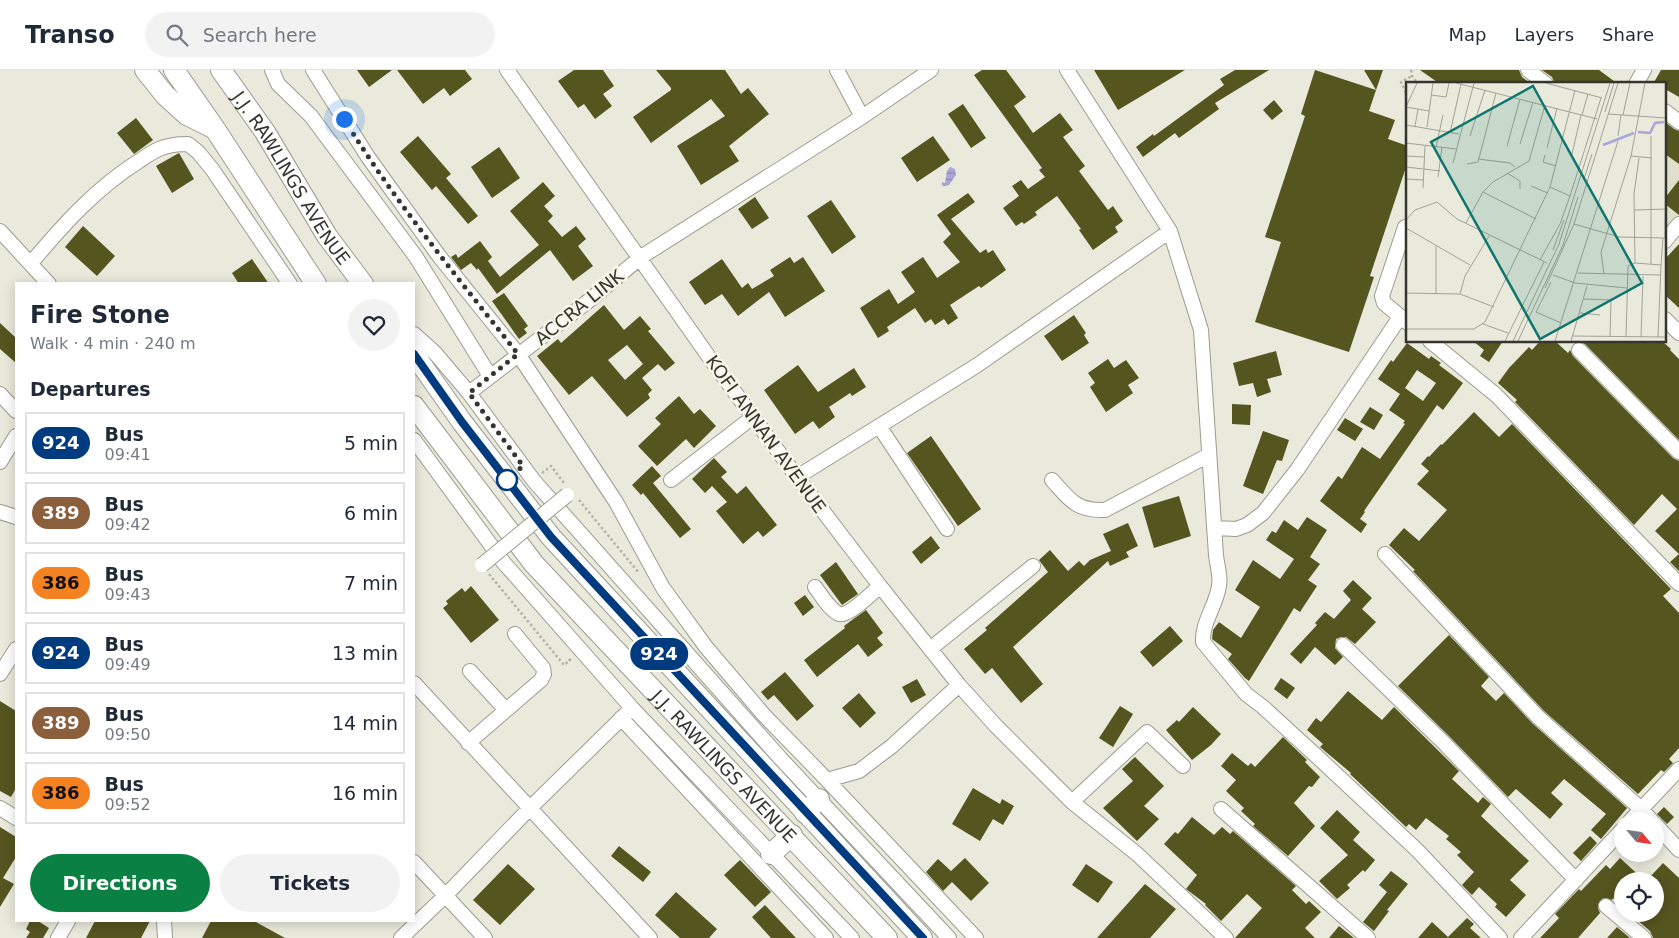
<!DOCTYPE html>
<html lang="en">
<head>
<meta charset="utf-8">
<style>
	body { margin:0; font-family:"DejaVu Sans",sans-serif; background:#f2f2f3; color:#1f2937; height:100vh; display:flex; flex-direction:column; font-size:19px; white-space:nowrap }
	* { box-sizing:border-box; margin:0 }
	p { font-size:16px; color:#747a83 }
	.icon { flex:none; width:28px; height:28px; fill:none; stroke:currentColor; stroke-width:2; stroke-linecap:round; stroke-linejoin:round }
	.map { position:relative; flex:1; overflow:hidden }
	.panel { position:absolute; left:15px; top:212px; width:400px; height:640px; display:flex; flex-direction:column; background:#fff; border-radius:0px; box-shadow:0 2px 12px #0003 }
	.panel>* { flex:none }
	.badge { padding:0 10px; border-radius:16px; font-size:18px; line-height:32px }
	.needle { width:32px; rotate:119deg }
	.fabs { position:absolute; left:1614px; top:742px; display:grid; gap:10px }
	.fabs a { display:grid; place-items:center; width:50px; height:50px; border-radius:50%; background:#fff; box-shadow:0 2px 12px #0003; font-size:25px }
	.you { position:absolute; width:25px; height:25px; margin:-12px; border:4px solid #fff; border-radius:50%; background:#1a73e8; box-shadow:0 0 0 8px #1a73e833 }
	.map>.badge { position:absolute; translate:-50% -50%; box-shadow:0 0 0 2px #fff }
	h2 { padding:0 15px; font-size:19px; line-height:45px }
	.round { display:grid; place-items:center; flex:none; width:52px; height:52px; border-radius:26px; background:#f2f2f3 }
	.headline { display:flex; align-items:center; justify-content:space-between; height:85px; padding:0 15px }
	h1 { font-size:24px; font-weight:800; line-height:38px }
	.button { display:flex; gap:10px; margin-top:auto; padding:10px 15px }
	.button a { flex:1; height:58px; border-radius:30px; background:#0b8043; color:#fff; font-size:20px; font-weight:800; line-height:58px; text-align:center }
	.button a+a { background:#f2f2f3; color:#1f2937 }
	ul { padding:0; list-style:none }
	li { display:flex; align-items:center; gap:15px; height:62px; margin:0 10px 8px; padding:0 5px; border:2px solid #e0e1e3; border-radius:0px }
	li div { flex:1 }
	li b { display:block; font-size:19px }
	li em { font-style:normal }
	li .badge { min-width:55px; font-weight:700; text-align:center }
	header { display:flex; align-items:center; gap:30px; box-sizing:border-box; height:70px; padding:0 25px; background:#fff; border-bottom:1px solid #e0e1e3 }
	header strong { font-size:24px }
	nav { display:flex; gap:28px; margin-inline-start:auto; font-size:18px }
	.search { width:350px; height:45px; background:#f2f2f3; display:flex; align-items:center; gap:12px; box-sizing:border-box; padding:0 18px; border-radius:28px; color:#747a83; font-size:19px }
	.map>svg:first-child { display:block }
</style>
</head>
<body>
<header>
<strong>Transo</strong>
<div class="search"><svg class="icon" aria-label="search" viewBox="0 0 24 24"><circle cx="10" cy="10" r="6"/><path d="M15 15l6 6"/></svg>Search here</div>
<nav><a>Map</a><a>Layers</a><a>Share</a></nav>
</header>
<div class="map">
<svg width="1679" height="868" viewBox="0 0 1679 868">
	<defs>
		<pattern id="water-rules" width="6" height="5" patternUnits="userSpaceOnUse" patternTransform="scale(1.25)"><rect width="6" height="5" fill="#aaa6da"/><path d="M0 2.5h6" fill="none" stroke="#8b88b1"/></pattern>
	</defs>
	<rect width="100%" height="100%" fill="#e9eadc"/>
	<path fill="#dfe0cb" d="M1665,50L1679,61V145L1665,162Z"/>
	<path fill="url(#water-rules)" d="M950,97L955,99L956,105L949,115L944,116L942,115V112L945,113L947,101Z"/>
	<path fill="#54551f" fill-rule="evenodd" d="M357,0H392L369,17Z
		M397,0H465L472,9L450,26L444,18L423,34Z
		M574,0H603L614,16L603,24L612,36L595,49L584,34L578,38L558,11Z
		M656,0H725L741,24L748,18L769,44L729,76L739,91L701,115L677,76L725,46L711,29L651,73L633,47L671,20V18Z
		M982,0H1006L1026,27L1014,36L1033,63L1060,43L1073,60L1063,67L1085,96L1079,101L1108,140L1113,136L1123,151L1115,157L1118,162L1093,180L1079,160L1081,159L1057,126L1035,142L1037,145L1024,154L1022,152L1016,156L1003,138L1019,126L1012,116L1021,110L1028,119L1045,107L1039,100L1042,98L974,5Z
		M1094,0H1185L1118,40Z
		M1235,0H1269L1215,33L1219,39L1179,68L1175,63L1143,87L1136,77L1153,64L1154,66L1224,15L1220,9Z
		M1315,0L1376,20L1369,41L1395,50L1388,69L1408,76V91L1370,206L1374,207L1349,282L1255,252L1281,172L1265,167L1305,46L1301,44Z
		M1364,0H1383L1376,20Z
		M1420,0H1519L1522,7L1531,14H1440Z
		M1542,0H1599L1618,14H1555L1552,7Z
		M1661,0H1679V27L1665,19V14H1653Z
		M1274,30L1283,41L1272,50L1263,40Z
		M963,34L986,68L971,78L948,44Z
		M136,48L153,70L134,84L117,63Z
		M1665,52L1674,59L1679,61V94L1665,84Z
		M418,66L451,104L446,108L478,146L468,154L436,116L432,120L400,82Z
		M933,66L950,90L917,112L901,88Z
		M499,77L520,108L492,128L471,97Z
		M179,83L194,109L172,123L156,96Z
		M1679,110V145L1665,134V128Z
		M543,112L555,126L544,136L553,146L548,151L562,167L576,156L586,169L578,176L593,196L573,211L550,180L497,224L478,198L477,200L471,193L461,200L451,187L456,184L458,188L480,171L492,187L488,191L500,207L539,175L510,141Z
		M968,123L975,132L951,149L980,183L986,179L988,183L993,180L1006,200L981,218L979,216L950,235L958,248L948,255L944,249L935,255L931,249L925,253L915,238L887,257L889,261L878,268L860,238L889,219L898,234L915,222L901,202L923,187L937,208L960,192L943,172L951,164L937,145Z
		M755,127L769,148L752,159L738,139Z
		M831,130L856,167L832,184L807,146Z
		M83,156L115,186L97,206L65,177Z
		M1679,174V238L1665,225V189Z
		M790,187L794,193L803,187L825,221L785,247L769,222L738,246L722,224L705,235L689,212L722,189L742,218L748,213L752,219L774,206L770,200Z
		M252,189L269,214H239L232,203Z
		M504,223L528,256L524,259L527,263L519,269L492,231Z
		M604,235L624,260L640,246L651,259L648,261L675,293L665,301L658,294L642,308L652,320L648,324L650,328L627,347L592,306L569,325L537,286L558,269L561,273ZM627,275L643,294L625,310L608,290Z
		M1074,245L1086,263L1084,265L1089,273L1062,291L1044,266Z
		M0,253L16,268V293L0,279Z
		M1473,271H1503L1489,292L1480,286L1484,280Z
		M1540,271H1555L1568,283L1570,280L1573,286L1673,388L1679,391V501L1670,492L1679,484L1655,461L1677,439L1662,424L1634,455L1515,332L1517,330L1498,313L1509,298L1529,277L1532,280Z
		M1578,271H1662L1671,279L1670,280L1679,289V370L1585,274Z
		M1407,273L1429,289L1431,286L1441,293L1439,295L1463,313L1443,340L1437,335L1364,441L1365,442L1360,449L1367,454L1361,463L1320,431L1338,406L1342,409L1362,377L1380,389L1405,354L1403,353L1405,351L1389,340L1400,324L1378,309L1391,290L1393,292ZM1417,300L1436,313L1423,331L1405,318Z
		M1276,281L1282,305L1267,309L1271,322L1257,327L1253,313L1239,316L1233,293Z
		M1108,289L1114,298L1126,290L1139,308L1128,315L1133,323L1106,342L1090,317L1095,313L1088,303Z
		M798,295L818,322L854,298L866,317L852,326L850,323L829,337L835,347L819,359L813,351L795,364L764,320Z
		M679,326L694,344L700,339L716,356L694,378L686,369L657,396L638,376L661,354L655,348Z
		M1232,334L1251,335L1250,355L1232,354Z
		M1370,337L1383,345L1374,360L1360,352Z
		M1474,342L1499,367L1512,354L1671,519L1663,526L1679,543V678L1669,689L1673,693L1664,702L1661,700L1638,724L1544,641L1413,501L1415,500L1389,475L1404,458L1419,471L1446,441L1447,440L1417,414L1429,401L1421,394L1428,386L1429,387L1441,374L1442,375Z
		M1345,348L1363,359L1355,371L1337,360Z
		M1263,361L1289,370L1282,391L1277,390L1263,424L1243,416Z
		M931,366L981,439L958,456L907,383Z
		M714,388L727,402L721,407L737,424L746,416L777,455L763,467L758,461L743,474L716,441L727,432L712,416L705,423L692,409Z
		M652,396L661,406L653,413L691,459L680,468L643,423L641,425L632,415Z
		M1179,426L1191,466L1154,478L1142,437Z
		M1307,447L1327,460L1310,487L1320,494L1308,510L1317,516L1300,542L1294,538L1249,611L1245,608L1228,589L1232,584L1212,569L1213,560L1219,552L1241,568L1260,537L1235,520L1253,490L1280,509L1294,489L1266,470L1272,461L1276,463L1284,450L1298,460Z
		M1128,453L1138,476L1126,482L1129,487L1110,496L1108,491L1013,577L1043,614L1021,633L992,598L985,604L964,579L987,560L985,558L1048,502L1039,490L1050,480L1068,501L1079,491L1084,496L1090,490L1111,481L1103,464Z
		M931,466L940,478L921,494L912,482Z
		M836,492L858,524L842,535L820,505Z
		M1353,510L1372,528L1362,539L1376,552L1355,574L1346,567H1341L1336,569L1335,578L1343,587L1335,595L1315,577L1301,594L1290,584L1317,555L1315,553L1325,542L1334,549L1351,530L1343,521Z
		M471,516L499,550L471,573L443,538L448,534L446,531L462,518L465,522Z
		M805,525L814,537L803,546L794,533Z
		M866,540L883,563L877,568L883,575L868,587L858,574L817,607L804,590L845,558L844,556L852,550Z
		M1170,556L1183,571L1153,597L1140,582Z
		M1449,565L1489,607L1481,616L1496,631L1504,623L1532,653L1627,738L1601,769L1591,760L1606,744L1564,709L1551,723L1563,734L1550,749L1516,719L1508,727L1449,666L1398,616Z
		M785,602L814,636L797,651L774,625L768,630L761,622Z
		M1281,608L1295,618L1287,629L1274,619Z
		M917,609L926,625L911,633L902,617Z
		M1348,621L1382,650L1394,637L1459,701L1452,709L1478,733L1483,727L1491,734L1481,746L1529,791L1510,810L1526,825L1506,847L1495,837L1497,834L1479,817L1472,825L1462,815L1474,802L1457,785L1461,782L1446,769L1449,766L1426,748L1416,760L1409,754L1406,757L1350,704L1351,703L1320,677L1323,674L1307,660L1316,648L1321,652Z
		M859,623L876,643L860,658L842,638Z
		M0,631L16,641V718L11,727L0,721Z
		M1120,636L1133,644L1113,677L1099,668Z
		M1193,637L1221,664L1211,675L1192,690L1166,660L1177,650L1179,652Z
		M1283,667L1307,690L1305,692L1320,707L1312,717L1309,716L1294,733L1315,756L1288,786L1253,756L1255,754L1241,741L1244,738L1226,721L1236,710L1221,696L1232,683L1248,696L1251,693L1255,697Z
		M1135,687L1164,716L1144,736L1159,749L1137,771L1103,738L1133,711L1122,699Z
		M973,718L1000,734L1002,729L1014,736L1003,755L993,749L980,771L952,754Z
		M1664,737L1674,747L1667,754L1657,744Z
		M1337,740L1360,762L1353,770L1375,790L1365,802L1363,800L1347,815L1350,818L1337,829L1319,811L1348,785L1320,758Z
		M1192,747L1214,765L1222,757L1230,764L1233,761L1296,816L1292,820L1306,834L1309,831L1321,842L1305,858L1315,868H1235L1262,838L1247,824L1221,851L1205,835L1206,834L1186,819L1197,805L1164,774L1175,762L1178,764Z
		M0,757L16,767V787L3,808L14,814L0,837Z
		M1590,766L1597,773L1581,791L1573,783Z
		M619,776L651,802L643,812L611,786Z
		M965,788L989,813L971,831L952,812L943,821L926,802L938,789L951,801Z
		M1620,788L1645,811H1622V838L1613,828L1612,830L1604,828L1598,834V838L1600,843L1578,868H1540L1559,848L1555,844L1579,819L1581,821L1606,795L1610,799Z
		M740,790L771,822L755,837L724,805Z
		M1663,793L1679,808V868H1653L1650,861L1630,844H1655V811H1652L1649,808Z
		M508,794L535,819L500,855L473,830Z
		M1086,794L1113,812L1098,833L1072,815Z
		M1391,801L1408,814L1387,840L1389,841L1374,861L1363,852L1387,822L1379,815Z
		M1145,814L1176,839L1150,868H1097Z
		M676,822L717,859L709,868H680L655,845Z
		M765,835L796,868H771L752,847Z
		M1467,848L1474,854L1470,858L1481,868H1418L1432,852L1448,867Z
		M30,851H38L49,858L43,868H26L30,862L26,859Z
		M95,851H150L141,868H86Z
		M211,851H254L285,868H202Z
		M1339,856L1354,868H1329Z
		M1617,857L1630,868H1607Z"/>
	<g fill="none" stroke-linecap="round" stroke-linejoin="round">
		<g stroke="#9b9c8f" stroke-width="16">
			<path id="minor" d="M272,0L278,14L311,46L416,187L490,306
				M313,0L368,87L439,186L518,284L616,432L663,518L682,544L706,577L763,644L827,710L859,701L892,676L959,615
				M507,0L709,287L797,407L880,516L959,615L996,656L1072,732L1137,784L1226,868
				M837,0L862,47
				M1067,0L1170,161L1201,260L1216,485C1217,495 1221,507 1219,516C1216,536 1202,552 1203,572L1246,624L1263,637L1324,693L1417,780L1500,868
				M1528,0L1546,14
				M1636,14L1644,0
				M1665,41L1679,52
				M1405,157L1382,226L1384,233L1408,253
				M0,161L49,214
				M1665,171L1679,154
				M31,193C63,155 96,118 139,91C145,87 152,82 159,79C168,75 178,74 188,74L198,82L212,99L290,214
				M1665,249L1679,263
				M414,264L435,283L469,323L534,411L781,689L949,868
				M1430,271L1496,325L1679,514
				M1579,280L1679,382
				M469,323L586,233L641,187L862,47L931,0
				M0,324L16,341
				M879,356L947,459
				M414,370L504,493L632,638L852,868
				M0,392L16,366
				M797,407L976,296L1170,161
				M671,410L753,347
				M1052,410C1070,430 1076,441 1105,440L1209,385
				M0,442L16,447
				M1215,458L1236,459L1247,455L1263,443L1297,400L1400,247
				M1385,484L1538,647L1641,739L1652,751
				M815,517C822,526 829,539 839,544C847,548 873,522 880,516
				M1343,575L1443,672L1576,810
				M930,579L1033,496
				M470,601L506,640
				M0,604L16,579
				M414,613L650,868
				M621,648L826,868
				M468,673L541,610L544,604L543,598L515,564
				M827,710L976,868
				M1072,732L1147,662L1183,696
				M0,738L16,748
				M1221,739L1368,868
				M1630,751L1679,699
				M1655,754L1679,780
				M414,792L485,868
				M1606,836L1644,868
				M164,851L165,868
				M58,868L68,851
				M401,868L445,826L529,739L632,638
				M1521,868L1622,760"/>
		</g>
		<g stroke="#9b9c8f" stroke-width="22">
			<g id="highway">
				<path d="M145,0L165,25L187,45L213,58"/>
				<path d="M174,0L215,59L316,214"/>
				<path id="s1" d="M221,0L265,62L327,166L363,214"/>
				<path d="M414,284L462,352L551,467L922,868"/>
				<path id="s2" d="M414,336L534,494L887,868"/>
				<path d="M805,743L819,729"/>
				<path d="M771,784L792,765"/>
			</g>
		</g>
		<path stroke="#b2b3a7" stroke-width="2.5" stroke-dasharray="2.5 2.5" stroke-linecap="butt" d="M1411,0L1412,6L1418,14
			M1408,27L1401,12L1412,6
			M542,403L551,396L564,413
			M579,430L639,503
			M489,504L564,595L570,590L567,587"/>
		<use href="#minor" stroke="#fff" stroke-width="14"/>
		<use href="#highway" stroke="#fff" stroke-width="20"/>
		<g stroke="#9b9c8f" stroke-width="16" stroke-linecap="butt">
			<path id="minor-bridge" d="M482,495L567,425"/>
		</g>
		<use href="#minor-bridge" stroke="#fff" stroke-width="14"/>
	</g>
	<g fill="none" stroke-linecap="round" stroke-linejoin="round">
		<g stroke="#fff" stroke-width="11">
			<path id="line" d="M414,284L462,352L551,467L923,868"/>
		</g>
		<use href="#line" stroke="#003b80" stroke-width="8"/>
		<path stroke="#34352f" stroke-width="5" stroke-dasharray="0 9" d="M344,49C395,132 458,208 518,284L469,323L523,396L507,410"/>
	</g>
	<circle fill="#fff" stroke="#003b80" stroke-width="2.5" cx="507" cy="410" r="10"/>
	<g text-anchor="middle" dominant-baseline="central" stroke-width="5" stroke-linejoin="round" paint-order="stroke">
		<g font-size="18" fill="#34352f" stroke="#f6f7e9">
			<text stroke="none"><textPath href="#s1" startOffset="129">J.J. RAWLINGS AVENUE</textPath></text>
			<text transform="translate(579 237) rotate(-39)">ACCRA LINK</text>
			<text transform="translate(766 364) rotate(54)">KOFI ANNAN AVENUE</text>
			<text stroke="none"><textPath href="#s2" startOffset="476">J.J. RAWLINGS AVENUE</textPath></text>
		</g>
	</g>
	<g transform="translate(1406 12)">
		<rect width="260" height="260" fill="#e9eadc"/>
		<path fill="none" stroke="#aaa6da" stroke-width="2.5" d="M232,50L244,51L249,41L258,40M197,63L228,51"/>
		<path fill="none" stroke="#a1a297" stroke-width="1" d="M50,1L191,37M140,1L196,16M25,13L40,15L43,1M0,25L11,1M0,25L23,29M199,30L208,1M202,32L260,36M176,33L182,12M217,33L224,1M0,43L53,52M9,44L12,27M21,45L27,1M44,51L55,2M64,54L79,8M212,54L215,33M0,61L50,67M114,62L127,20M101,64L114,17M30,65L37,33M141,66L151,26M166,72L175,33M139,73L137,80L150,84M0,74L18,75M225,74L246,76M72,77L104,81L109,85M47,81L68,1M61,82L72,80L90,11M0,85L17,87M18,87L34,89M101,91L114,99V107M32,95L36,65M0,97L17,98M178,97L186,72M125,104L142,111M17,106L19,64M77,110L130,137M164,114L195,16M229,128L260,127M0,138L9,128L31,120L51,137L141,181M60,141L77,110L87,100L123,79L139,23M168,142L213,155L259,156M0,146L64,183M259,156L260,40M30,164V212M147,168L158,138M134,178L154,142L164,114L144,105M229,181L255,183L252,255M245,182V54M255,183L257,156M172,191L254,193M198,192L195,170L225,74L239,1M147,193L169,201L221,206M145,200L130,230L155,241M139,206L168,142L212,1M0,211L54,212L88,225M54,212L59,194L83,154M178,217L205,218L204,255M174,231L194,233M77,242L102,251M0,247H68L79,240L144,105L169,8M166,254L260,255M220,255L222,184L229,181L228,112L233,76M235,255L237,194M99,259L138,180M107,259L153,162L204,1M112,259L157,163L172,115M149,259L212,59M165,259L181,204"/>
		<path fill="#0f766e" fill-opacity="0.15" stroke="#0f766e" stroke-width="2.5" d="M127,4L236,201L134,257L25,60Z"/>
		<rect width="260" height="260" fill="none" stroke="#34352f" stroke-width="2.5"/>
	</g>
</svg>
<div class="fabs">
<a><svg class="needle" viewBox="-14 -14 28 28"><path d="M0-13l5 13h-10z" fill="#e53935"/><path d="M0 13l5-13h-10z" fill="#747a83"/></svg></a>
<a><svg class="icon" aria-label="locate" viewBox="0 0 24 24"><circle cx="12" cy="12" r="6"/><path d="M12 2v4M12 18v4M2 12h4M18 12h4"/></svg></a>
</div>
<div class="you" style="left:344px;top:49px"></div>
<b class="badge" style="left:659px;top:584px;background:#003b80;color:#fff">924</b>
<section class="panel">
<div class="headline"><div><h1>Fire Stone</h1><p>Walk · 4 min · 240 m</p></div><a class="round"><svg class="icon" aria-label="heart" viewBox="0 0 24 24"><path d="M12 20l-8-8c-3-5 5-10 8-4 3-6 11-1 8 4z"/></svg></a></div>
<h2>Departures</h2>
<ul>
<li><span class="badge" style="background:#003b80;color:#fff">924</span><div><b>Bus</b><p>09:41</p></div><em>5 min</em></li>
<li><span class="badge" style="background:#8b5e3c;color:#fff">389</span><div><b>Bus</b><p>09:42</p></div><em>6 min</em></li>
<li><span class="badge" style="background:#f58220;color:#111">386</span><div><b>Bus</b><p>09:43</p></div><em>7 min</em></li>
<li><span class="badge" style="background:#003b80;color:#fff">924</span><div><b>Bus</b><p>09:49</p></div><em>13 min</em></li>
<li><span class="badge" style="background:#8b5e3c;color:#fff">389</span><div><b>Bus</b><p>09:50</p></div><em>14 min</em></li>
<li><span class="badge" style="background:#f58220;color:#111">386</span><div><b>Bus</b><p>09:52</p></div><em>16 min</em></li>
</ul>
<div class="button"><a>Directions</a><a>Tickets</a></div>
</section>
</div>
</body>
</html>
